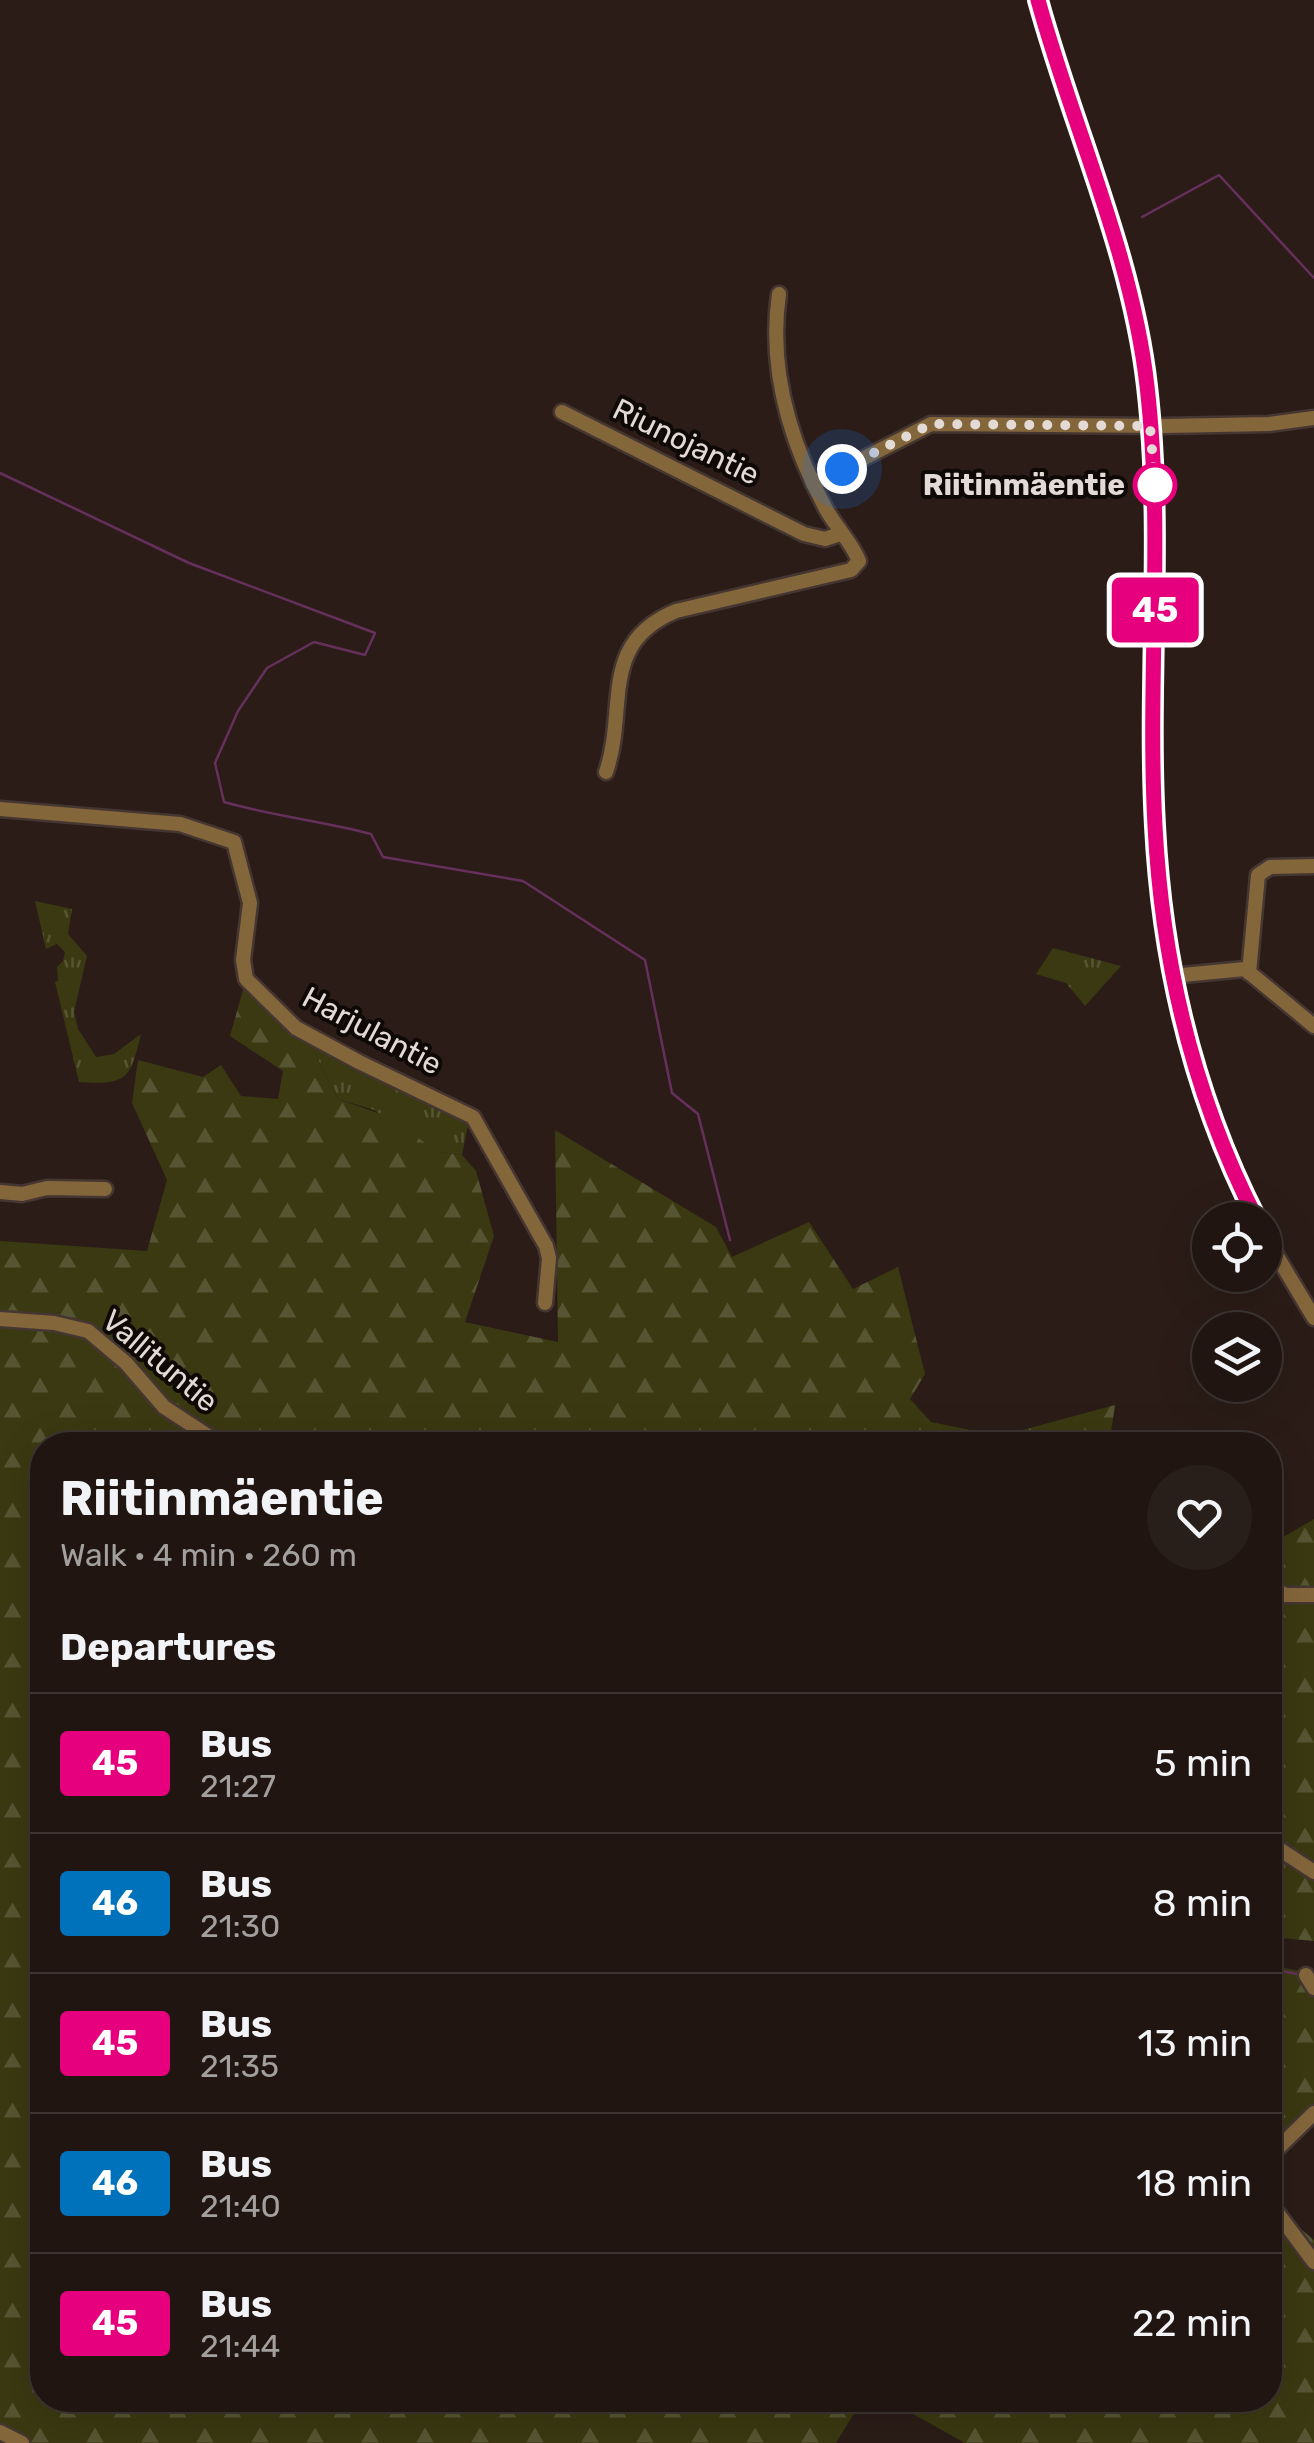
<!DOCTYPE html>
<html lang="en">
<head>
<meta charset="utf-8">
<style>
	body { margin:0; font-family:Rubik,sans-serif; background:#281e1a; color:#f1f3f6; height:100vh; display:flex; flex-direction:column; font-size:38px; white-space:nowrap }
	* { box-sizing:border-box; margin:0 }
	p { font-size:32px; color:#a29f9f }
	.icon { flex:none; width:55px; height:55px; fill:none; stroke:currentColor; stroke-width:2; stroke-linecap:round; stroke-linejoin:round }
	.map { position:relative; flex:1; overflow:hidden }
	.details { position:absolute; left:30px; top:1432px; width:1252px; height:980px; display:flex; flex-direction:column; background:#201511; border-radius:40px; box-shadow:0 10px 40px #0002,0 0 0 2px #3d3431 }
	.details>* { flex:none }
	.badge { padding:0 20px; border-radius:8px; font-size:35px; line-height:65px }
	.tools { position:absolute; left:1192px; top:1202px; display:grid; gap:20px }
	.tools a { display:grid; place-items:center; width:90px; height:90px; border-radius:50%; background:#201511; box-shadow:0 10px 40px #0002,0 0 0 2px #3d3431; font-size:50px }
	.you { position:absolute; width:50px; height:50px; margin:-25px; border:8px solid #fff; border-radius:50%; background:#1a73e8; box-shadow:0 0 0 15px #1a73e833 }
	.map>.badge { position:absolute; translate:-50% -50%; box-shadow:0 0 0 5px #fff }
	h2 { padding:0 30px; font-size:38px; line-height:90px }
	.round { display:grid; place-items:center; flex:none; width:105px; height:105px; border-radius:52px; background:#281e1a }
	.summary { display:flex; align-items:center; justify-content:space-between; height:170px; padding:0 30px }
	h1 { font-size:48px; font-weight:700; line-height:75px }
	ul { padding:0; list-style:none }
	li { display:flex; align-items:center; gap:30px; height:140px; padding:0 30px; border-top:2px solid #3d3431 }
	li div { flex:1 }
	li b { display:block; font-size:38px }
	li em { font-style:normal }
	li .badge { min-width:110px; font-weight:700; text-align:center }
	.map>svg:first-child { display:block }
</style>
</head>
<body>
<div class="map">
<svg width="1314" height="2443" viewBox="0 0 1314 2443">
	<defs>
		<pattern id="grass-tufts" width="24" height="20" patternUnits="userSpaceOnUse" patternTransform="scale(2.5)"><rect width="24" height="20" fill="#3a3911"/><path d="M3 7l-1-3M5 7V3M7 7l1-3M15 17l-1-3M17 17v-4M19 17l1-3" fill="none" stroke="#565533"/></pattern>
		<pattern id="forest-firs" width="22" height="20" patternUnits="userSpaceOnUse" patternTransform="scale(2.5)"><rect width="22" height="20" fill="#3a3911"/><path d="M5 1l3.5 6h-7zM16 11l3.5 6h-7z" fill="#565533"/></pattern>
	</defs>
	<rect width="100%" height="100%" fill="#2b1c17"/>
	<path fill="url(#grass-tufts)" d="M35,901L72,909L68,934L87,956L74,1012L78,1029L96,1057L114,1054L141,1034C130,1080 127,1085 79,1082L55,982L58,981L57,967L63,961L65,952L57,944L46,949Z
		M1053,948L1121,966L1085,1006L1066,983L1036,974Z
		M306,1036L470,1115L462,1155L438,1152L374,1110L338,1099Z"/>
	<path fill="url(#forest-firs)" d="M246,979L306,1036L338,1099L389,1117L438,1152L462,1155L476,1171L494,1236L465,1322L558,1342L555,1130L716,1227L732,1257L809,1222L853,1289L898,1267L925,1374L910,1399L931,1422L1000,1436L1115,1405L1109,1445H42V2400H862L836,2443H0V1241L147,1251L167,1180L132,1103L138,1060L203,1077L221,1065L241,1096L278,1099L283,1071L230,1036Z
		M1314,1519V1941L1270,1937V1545Z
		M1270,1965L1314,1974V2120L1270,2160Z
		M1270,2203L1314,2240V2443H965L888,2400H1270Z"/>
	<g fill="none" stroke-linecap="round" stroke-linejoin="round">
		<path stroke="#66305d" stroke-width="2.5" d="M1142,217L1219,175L1314,278
			M0,473L189,563L375,633L365,655L314,642L267,668L238,711L215,763L224,802C273,816 322,821 371,834L383,857L523,881L645,960L672,1093L698,1114L730,1240
			M1270,1969L1298,1974"/>
		<g stroke="#453632" stroke-width="19">
			<path id="minor" d="M1038,0C1073,128 1132,253 1147,386C1164,533 1147,680 1155,826C1162,963 1194,1098 1257,1220
				M562,412L804,534L825,539L840,534
				M813,484L931,424L1165,426L1269,424L1314,418
				M606,772C628,708 598,643 676,611L851,570L859,561C852,543 836,527 826,509C791,444 768,369 779,294
				M0,809L180,824L234,842L250,903L243,960L246,979L296,1028L359,1062L473,1117L546,1246L549,1258L545,1303
				M1249,973L1258,875L1270,867L1314,866
				M1172,976L1245,969L1314,1026
				M0,1192L22,1194L47,1188L105,1189
				M1265,1236L1314,1318
				M0,1319L54,1323L88,1331L126,1363L164,1407L222,1445
				M1270,1588L1286,1595H1314
				M1270,1843L1314,1872
				M1306,1975L1314,1988
				M1270,2156L1314,2113
				M1270,2203L1314,2262
				M0,2432L22,2443"/>
		</g>
		<use href="#minor" stroke="#84663b" stroke-width="14"/>
	</g>
	<g fill="none" stroke-linecap="round" stroke-linejoin="round">
		<g stroke="#fff" stroke-width="22">
			<path id="line" d="M1038,0C1073,128 1132,253 1147,386C1164,533 1147,680 1155,826C1162,963 1194,1097 1257,1220"/>
		</g>
		<use href="#line" stroke="#e6007e" stroke-width="15"/>
		<path stroke="#e3d9d5" stroke-width="10" stroke-dasharray="0 18" d="M842,469L931,424L1150,426L1155,485"/>
	</g>
	<circle fill="#fff" stroke="#e6007e" stroke-width="5" cx="1155" cy="485" r="20"/>
	<g text-anchor="middle" dominant-baseline="central" stroke-width="8" stroke-linejoin="round" paint-order="stroke">
		<g font-size="30" fill="#e3d9d5" stroke="#0f0906">
			<text transform="translate(686 442) rotate(26)">Riunojantie</text>
			<text transform="translate(372 1031) rotate(28)">Harjulantie</text>
			<text transform="translate(160 1361) rotate(40)">Vallituntie</text>
		</g>
		<g font-size="30" font-weight="bold" fill="#e3d9d5" stroke="#0f0906" text-anchor="end">
			<text x="1125" y="485">Riitinmäentie</text>
		</g>
	</g>
</svg>
<div class="tools">
<a><svg class="icon" aria-label="locate" viewBox="0 0 24 24"><circle cx="12" cy="12" r="6"/><path d="M12 2v4M12 18v4M2 12h4M18 12h4"/></svg></a>
<a><svg class="icon" aria-label="layers" viewBox="0 0 24 24"><path d="M12 4l9 5-9 5-9-5zM3 14l9 5 9-5"/></svg></a>
</div>
<div class="you" style="left:842px;top:469px"></div>
<b class="badge" style="left:1155px;top:610px;background:#e6007e;color:#fff">45</b>
<section class="details">
<div class="summary"><div><h1>Riitinmäentie</h1><p>Walk · 4 min · 260 m</p></div><a class="round"><svg class="icon" aria-label="heart" viewBox="0 0 24 24"><path d="M12 20l-8-8c-3-5 5-10 8-4 3-6 11-1 8 4z"/></svg></a></div>
<h2>Departures</h2>
<ul>
<li><span class="badge" style="background:#e6007e;color:#fff">45</span><div><b>Bus</b><p>21:27</p></div><em>5 min</em></li>
<li><span class="badge" style="background:#0072bc;color:#fff">46</span><div><b>Bus</b><p>21:30</p></div><em>8 min</em></li>
<li><span class="badge" style="background:#e6007e;color:#fff">45</span><div><b>Bus</b><p>21:35</p></div><em>13 min</em></li>
<li><span class="badge" style="background:#0072bc;color:#fff">46</span><div><b>Bus</b><p>21:40</p></div><em>18 min</em></li>
<li><span class="badge" style="background:#e6007e;color:#fff">45</span><div><b>Bus</b><p>21:44</p></div><em>22 min</em></li>
</ul>
</section>
</div>
</body>
</html>
